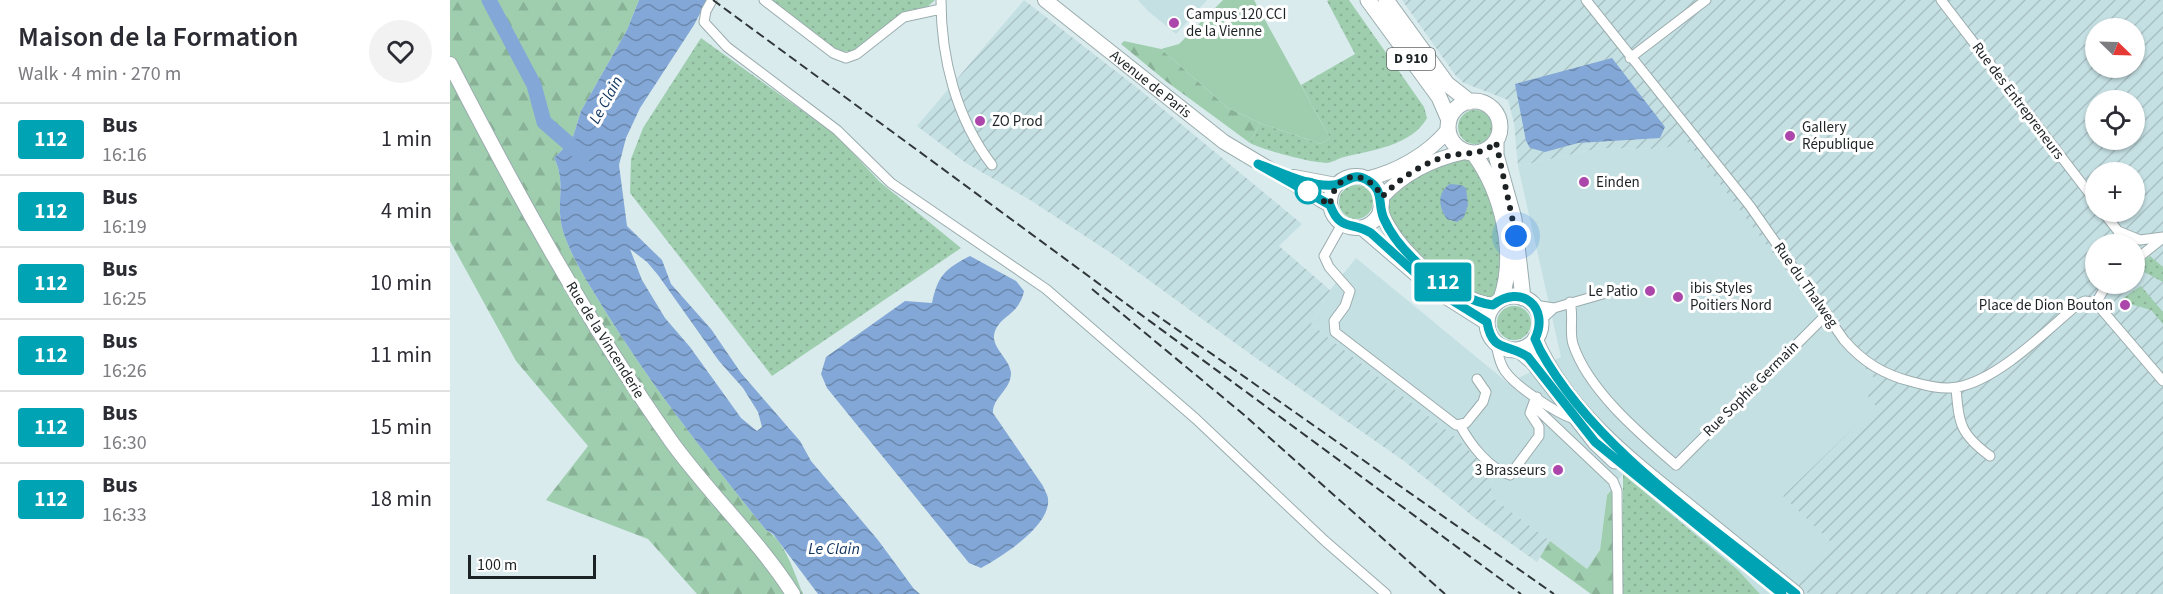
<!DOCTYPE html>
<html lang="en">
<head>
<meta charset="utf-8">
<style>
	body { margin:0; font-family:"Source Sans 3",sans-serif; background:#f2f2f3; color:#2b2b33; height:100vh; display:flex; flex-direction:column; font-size:22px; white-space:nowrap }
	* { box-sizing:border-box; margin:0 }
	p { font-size:20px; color:#7c7c81 }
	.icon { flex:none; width:33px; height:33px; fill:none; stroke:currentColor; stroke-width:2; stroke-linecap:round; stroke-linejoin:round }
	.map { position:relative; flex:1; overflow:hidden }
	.details { display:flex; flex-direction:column; background:#fff; width:450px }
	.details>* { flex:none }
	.badge { padding:0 12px; border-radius:4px; font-size:21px; line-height:39px }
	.needle { width:39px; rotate:113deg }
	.controls { position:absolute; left:1635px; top:18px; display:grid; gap:12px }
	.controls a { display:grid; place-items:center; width:60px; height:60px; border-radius:50%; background:#fff; box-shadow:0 2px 4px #0004; font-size:30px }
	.scale { position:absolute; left:18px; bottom:15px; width:128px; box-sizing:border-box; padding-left:6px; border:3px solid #1d2324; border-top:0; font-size:16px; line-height:21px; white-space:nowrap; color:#1d2324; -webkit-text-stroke:4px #fff; paint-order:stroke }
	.you { position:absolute; width:30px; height:30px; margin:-15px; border:4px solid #fff; border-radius:50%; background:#1a73e8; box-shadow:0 0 0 9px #1a73e833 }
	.map>.badge { position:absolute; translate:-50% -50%; box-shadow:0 0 0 3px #fff }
	.round { display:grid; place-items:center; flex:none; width:63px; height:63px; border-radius:32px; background:#f2f2f3 }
	.head { display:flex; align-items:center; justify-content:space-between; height:102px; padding:0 18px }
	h1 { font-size:28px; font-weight:600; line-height:45px }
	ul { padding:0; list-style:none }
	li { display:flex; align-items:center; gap:18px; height:72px; padding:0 18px; border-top:2px solid #e1e1e2 }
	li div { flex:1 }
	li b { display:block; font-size:22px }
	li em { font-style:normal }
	li .badge { min-width:66px; font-weight:700; text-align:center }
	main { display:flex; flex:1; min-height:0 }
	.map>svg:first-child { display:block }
</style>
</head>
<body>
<main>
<section class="details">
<div class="head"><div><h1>Maison de la Formation</h1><p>Walk · 4 min · 270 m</p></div><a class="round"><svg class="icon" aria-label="heart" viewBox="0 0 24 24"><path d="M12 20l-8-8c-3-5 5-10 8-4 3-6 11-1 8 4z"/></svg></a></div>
<ul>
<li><span class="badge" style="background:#00a3b4;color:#fff">112</span><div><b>Bus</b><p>16:16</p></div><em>1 min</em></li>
<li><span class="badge" style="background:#00a3b4;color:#fff">112</span><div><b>Bus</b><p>16:19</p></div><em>4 min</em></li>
<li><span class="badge" style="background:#00a3b4;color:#fff">112</span><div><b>Bus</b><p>16:25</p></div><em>10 min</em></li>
<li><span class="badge" style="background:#00a3b4;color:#fff">112</span><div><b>Bus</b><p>16:26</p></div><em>11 min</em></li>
<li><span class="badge" style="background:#00a3b4;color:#fff">112</span><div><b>Bus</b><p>16:30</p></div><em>15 min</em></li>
<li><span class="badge" style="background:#00a3b4;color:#fff">112</span><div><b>Bus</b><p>16:33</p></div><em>18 min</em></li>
</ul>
</section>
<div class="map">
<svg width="1713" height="594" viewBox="0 0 1713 594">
	<defs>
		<pattern id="industrial-furrows" width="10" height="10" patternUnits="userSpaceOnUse" patternTransform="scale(1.5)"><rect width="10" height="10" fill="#c5e0e3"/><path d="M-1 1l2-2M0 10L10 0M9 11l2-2" fill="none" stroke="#a9c0c3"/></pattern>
		<pattern id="grass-dots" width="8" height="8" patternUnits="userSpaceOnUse" patternTransform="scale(1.5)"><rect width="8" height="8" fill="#9fceaf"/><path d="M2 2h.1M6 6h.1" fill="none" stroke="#88b196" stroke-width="1.8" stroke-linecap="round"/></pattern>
		<pattern id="forest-firs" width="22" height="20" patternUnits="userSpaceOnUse" patternTransform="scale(1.5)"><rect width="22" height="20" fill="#9fceaf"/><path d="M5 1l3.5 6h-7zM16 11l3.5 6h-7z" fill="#88b196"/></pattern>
		<pattern id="water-waves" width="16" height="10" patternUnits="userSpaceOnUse" patternTransform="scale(1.5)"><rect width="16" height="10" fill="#83a7d6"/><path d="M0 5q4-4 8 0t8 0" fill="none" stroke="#6b88ad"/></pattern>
	</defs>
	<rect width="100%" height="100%" fill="#d9ebed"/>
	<path fill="#c5e0e3" d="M688,0H757L726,34L698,11Z
		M1238,141L1376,323L1429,384L1427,406L1334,496L1380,541L1343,581L1359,594H1310L1288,570L1173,474L1157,495L1150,550L1137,569L1040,496L1043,479L1035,466L1005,437L861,324L880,290L906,258L1058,383L1111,357L1068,166L1150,148L1210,149Z"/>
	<path fill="url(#industrial-furrows)" fill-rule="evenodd" d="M574,0L685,86L852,224L829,246L880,290L861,324L1005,437L1035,466L1043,479L1040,496L1100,541L1087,562L1025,518L954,461L803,356L667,257L580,200L516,163L467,126Z
		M952,0H1713V594H1359L1343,581L1380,541L1333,496L1426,406L1417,395L1429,384L1376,323L1238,142L1210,149L1150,148L1068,166L1064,123L1058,100L1014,83L1006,76ZM1646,28H1684V68H1646ZM1646,100H1684V140H1646ZM1646,172H1684V212H1646ZM1646,244H1684V284H1646Z"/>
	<path fill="url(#grass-dots)" d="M320,0H485L477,7L453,13L405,51L387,52Z
		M879,0H899L974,107L977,118C961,146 922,150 894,157C889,158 882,163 876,163C862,163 813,150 800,143L810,123L871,144L880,138L851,85L905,54L877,1Z
		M251,38L386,135L430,182L511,248L322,376L180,193L181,159L193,128Z
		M1008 127a17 17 0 1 1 34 0a17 17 0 1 1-34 0Z
		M1009,157L1026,164L1046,218L1052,263L1044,297L1031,299L996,279L957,247L935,208C941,182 987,167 1009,157Z
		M889 202a17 17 0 1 1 34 0a17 17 0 1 1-34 0Z
		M1700,256L1713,267V282L1694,272L1693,261Z
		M1691,286L1713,312V324L1701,310L1680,304L1673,298Z
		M1047 323a17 17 0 1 1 34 0a17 17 0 1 1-34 0Z
		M1173,474L1288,570L1310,594H1173Z"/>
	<path fill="url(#forest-firs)" d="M0,0H189L177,30L131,111L122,140L104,158C118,185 103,206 115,237C124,262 140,286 154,309C202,387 259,459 316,530C336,542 344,573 353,594H247L198,539L96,500L138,446L66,361L0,241Z
		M674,41L711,49L778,108L810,123L800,143L717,82L671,44Z
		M1163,488L1164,594H1141L1090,557L1100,541L1137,569L1150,550L1157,495Z"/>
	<path fill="#9fceaf" d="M773,0H804L880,138L871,144L810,123L778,108L711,49L729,44Z"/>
	<path fill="url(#water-waves)" fill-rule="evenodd" d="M189,0H257L244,25L190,108L176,138L169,165L177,226L212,260L221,284L261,329L291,373L350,441L361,461L428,540L464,589L470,594H368L323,534L316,530C259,459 202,387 154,309C140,286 124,262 115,237C103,206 118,185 104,158L122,140L131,111L177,30ZM180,249L197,262L208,275L269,361L293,388L308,412L312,427L307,431L291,418L240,347L215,318L192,280Z
		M1162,58L1215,127L1210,138L1128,143L1095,152L1080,148L1076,141L1065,84Z
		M1000,184L1011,185L1016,188L1018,205L1014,217L1007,222L997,219C989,208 986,193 1000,184Z
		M520,256L566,281L574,291C569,315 551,315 545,331C539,347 560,358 561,373C561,390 542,398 543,413L593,486C594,489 598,495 598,499C601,526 551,557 531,568L519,563L377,388L371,374L376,357L455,301L482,303C488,275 495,269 520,256Z"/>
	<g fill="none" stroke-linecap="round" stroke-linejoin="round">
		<path stroke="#83a7d6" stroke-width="15" d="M39,0L84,85L94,122L133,156"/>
		<g stroke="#9bacae" stroke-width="11">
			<path id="street" d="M262,0L256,11L254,22L277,47L387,130L441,183L596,289L746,419L875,541L936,594
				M314,0L383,53L396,58L407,54L454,17L491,9
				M491,0C491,58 506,118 542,165
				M1136,0L1300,206L1394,340C1413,362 1434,375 1463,382C1477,386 1493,390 1508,387C1549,379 1596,331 1628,304L1635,301L1646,303
				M1491,0L1646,202
				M1180,58L1256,0
				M1653,212L1668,231L1672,244
				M892,224L874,256L879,267L900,291L895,306L884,321L885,332L1006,425L1016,423L1033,402L1036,392L1027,379
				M1668,231L1690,240L1713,237
				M1684,261L1713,238
				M1120,302C1124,316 1119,331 1123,344C1138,390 1190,434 1226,465L1377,314
				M1646,303L1713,381
				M1646,303L1657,284
				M1084,305L1104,308
				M1090,321L1104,308L1163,291
				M1046,344C1048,353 1049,363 1055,371C1066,387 1106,413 1124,419
				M1506,388C1509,424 1510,434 1540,456
				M1087,397L1084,402L1087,409L1163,481L1167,491L1168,594
				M1010,425C1020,444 1039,469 1060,475L1089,436V427L1080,413L1084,402"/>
		</g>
		<g stroke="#9bacae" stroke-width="16">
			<g id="secondary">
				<path id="s1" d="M595,0L774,142L880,205"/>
				<path d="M0,64C67,194 137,322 221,441C259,494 308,539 343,594"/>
				<circle cx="906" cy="202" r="26"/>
				<path d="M844,177L886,185"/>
				<path d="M916,179C947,172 978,154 998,130"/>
				<path d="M932,197C954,173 983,159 1015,152"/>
				<path d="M930,210C946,250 999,299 1043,305"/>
				<path d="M912,228L982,288L1037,323"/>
			</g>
		</g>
		<g stroke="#9bacae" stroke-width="17">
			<path id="primary" d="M918,0L989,97L999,120
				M936,0L997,84L1020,102
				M998 127a26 26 0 1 1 52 0a26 26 0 1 1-52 0Z
				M1046,142V155L1064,219L1073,298
				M1024,154C1052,192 1067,253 1051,299
				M1037 323a27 27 0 1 1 54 0a27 27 0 1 1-54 0Z
				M1085,339C1115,409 1177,458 1235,504C1272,534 1309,564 1346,594
				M1069,350L1083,362L1145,442L1165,461"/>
		</g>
		<use href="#street" stroke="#fff" stroke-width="9"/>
		<use href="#secondary" stroke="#fff" stroke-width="14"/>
		<use href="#primary" stroke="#fff" stroke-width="15"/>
		<path stroke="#303738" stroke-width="2" stroke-dasharray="9 4.5" stroke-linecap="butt" d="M263,0L1071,594
			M642,289L793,414L995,594
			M702,312L1104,594"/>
	</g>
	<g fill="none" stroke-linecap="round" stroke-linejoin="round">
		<g stroke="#fff" stroke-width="14">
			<path id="line" d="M1332,594L1145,442L1078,357C1058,343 1042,353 1037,322L982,288L921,233C902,221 890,232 880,205L808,164C831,172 858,187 883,185C896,184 902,171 917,180C935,190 927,204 934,219C950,255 1004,300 1043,305C1071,283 1100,307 1085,339L1090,350C1145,450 1258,523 1346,594"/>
		</g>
		<use href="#line" stroke="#00a3b4" stroke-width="9"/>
		<path stroke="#1d2324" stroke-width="6" stroke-dasharray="0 10.8" d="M858,191L852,188L880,205C885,170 917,168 932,197C948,180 971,164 994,157C1013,151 1032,157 1046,142L1066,236"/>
	</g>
	<g fill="#ad46aa" stroke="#fff" stroke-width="2">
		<circle cx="724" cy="23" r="6"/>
		<circle cx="530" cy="121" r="6"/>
		<circle cx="1340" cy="136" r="6"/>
		<circle cx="1134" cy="182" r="6"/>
		<circle cx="1200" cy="291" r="6"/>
		<circle cx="1228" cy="297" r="6"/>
		<circle cx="1675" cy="305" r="6"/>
		<circle cx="1108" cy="470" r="6"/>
	</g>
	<circle fill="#fff" stroke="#00a3b4" stroke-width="3" cx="858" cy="191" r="12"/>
	<g text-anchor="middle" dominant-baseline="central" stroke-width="6" stroke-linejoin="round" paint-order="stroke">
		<rect fill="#fff" stroke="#616566" stroke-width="1.5" x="937" y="48" width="48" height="22" rx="4.5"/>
		<g font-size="14" font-weight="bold" fill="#1d2324">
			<text x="961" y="59">D 910</text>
		</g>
		<g font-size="15" fill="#1d2324" stroke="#fff" text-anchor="start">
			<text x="736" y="14">Campus 120 CCI<tspan x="736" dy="17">de la Vienne</tspan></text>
			<text x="542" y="121">ZO Prod</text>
			<text x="1352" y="127">Gallery<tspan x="1352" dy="17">République</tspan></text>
			<text x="1146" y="182">Einden</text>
			<text x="1240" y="288">ibis Styles<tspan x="1240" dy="17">Poitiers Nord</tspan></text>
			<text x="1188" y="291" text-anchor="end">Le Patio</text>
			<text x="1663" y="305" text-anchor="end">Place de Dion Bouton</text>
			<text x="1096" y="470" text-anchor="end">3 Brasseurs</text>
		</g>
		<g font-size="15" fill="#1d2324" stroke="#fff">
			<text stroke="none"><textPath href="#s1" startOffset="135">Avenue de Paris</textPath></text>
			<text transform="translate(1568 101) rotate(53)">Rue des Entrepreneurs</text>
			<text transform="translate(1356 285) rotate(55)">Rue du Thalweg</text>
			<text transform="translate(155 340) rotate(58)">Rue de la Vincenderie</text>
			<text transform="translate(1301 389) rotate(-45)">Rue Sophie Germain</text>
		</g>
		<g font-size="16" font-style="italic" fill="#0d325d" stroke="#fff">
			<text transform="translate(156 100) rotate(-61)">Le Clain</text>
			<text x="384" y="549">Le Clain</text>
		</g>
	</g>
</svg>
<div class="controls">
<a><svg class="needle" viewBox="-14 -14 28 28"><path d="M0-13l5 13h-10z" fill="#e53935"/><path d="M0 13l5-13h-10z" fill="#7c7c81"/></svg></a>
<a><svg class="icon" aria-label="locate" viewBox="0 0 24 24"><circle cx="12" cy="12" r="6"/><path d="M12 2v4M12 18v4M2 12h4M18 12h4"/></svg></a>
<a>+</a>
<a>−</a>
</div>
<div class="scale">100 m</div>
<div class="you" style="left:1066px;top:236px"></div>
<b class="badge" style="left:993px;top:282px;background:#00a3b4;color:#fff">112</b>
</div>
</main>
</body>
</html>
